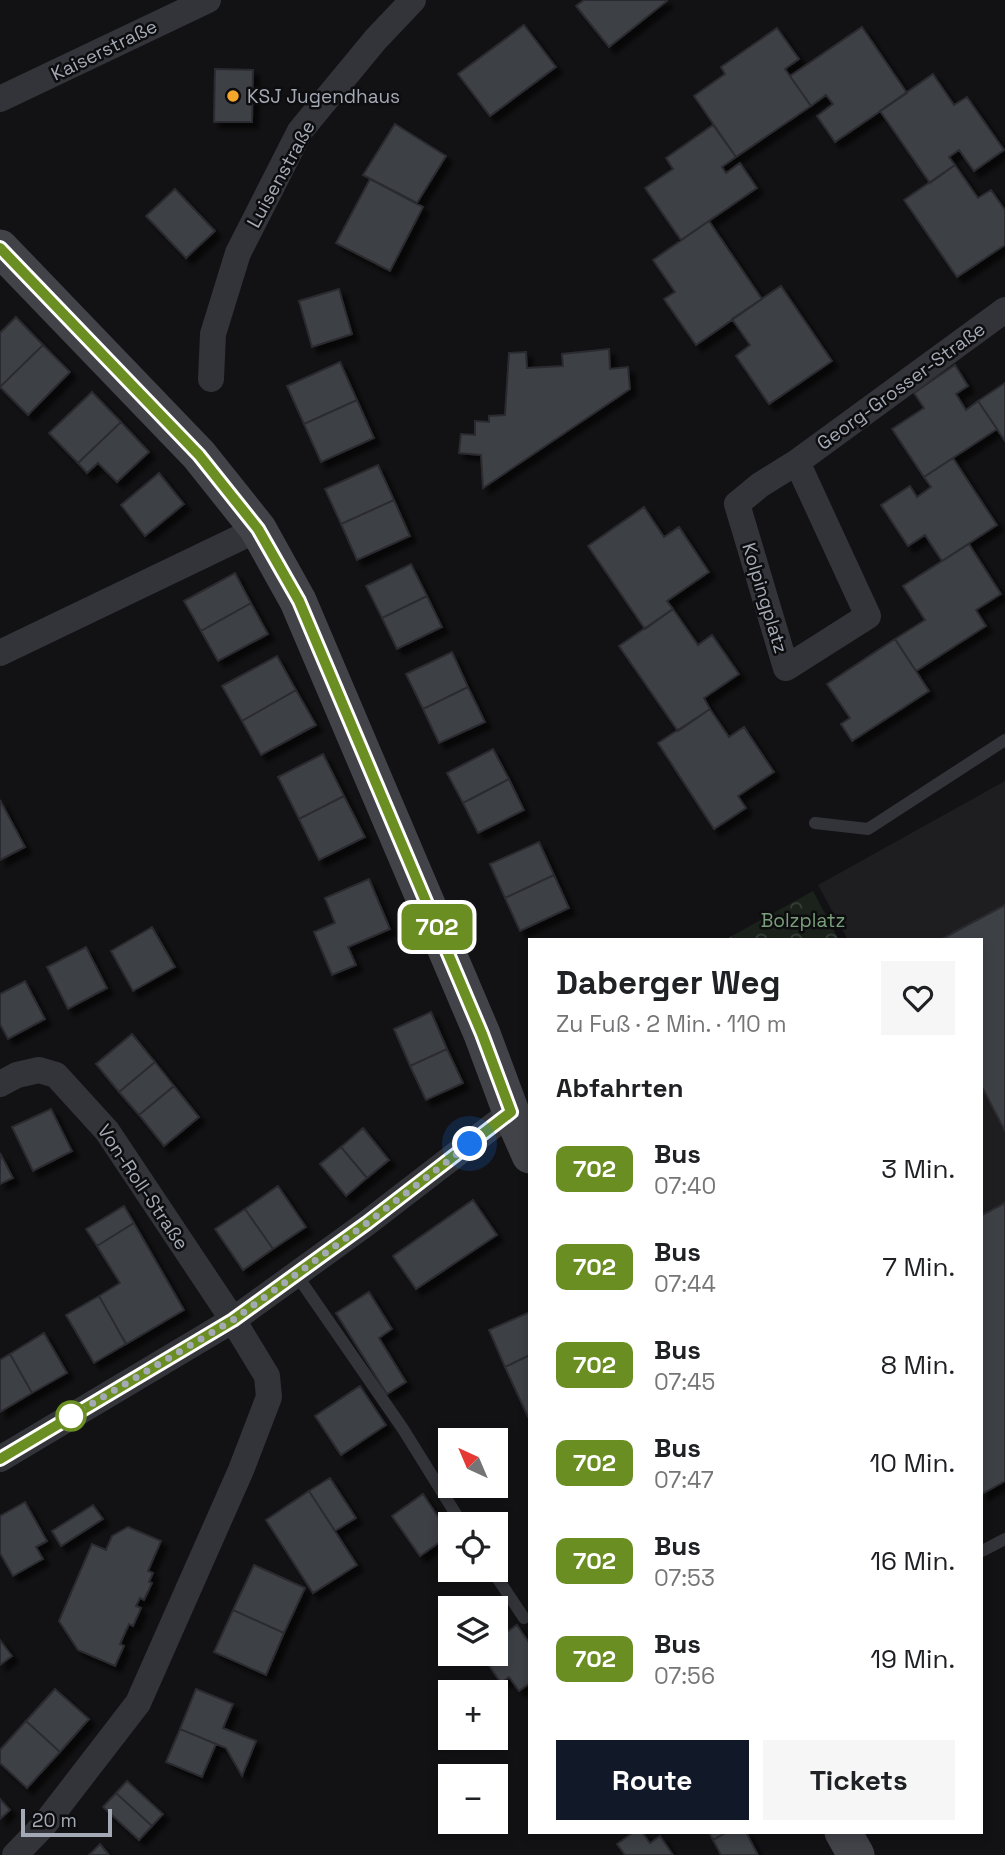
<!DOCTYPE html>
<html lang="de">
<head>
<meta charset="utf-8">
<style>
	body { margin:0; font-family:"Space Grotesk",sans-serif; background:#f6f6f6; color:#202124; height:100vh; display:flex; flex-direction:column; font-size:26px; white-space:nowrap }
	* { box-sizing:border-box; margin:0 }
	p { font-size:23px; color:#757577 }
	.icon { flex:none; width:38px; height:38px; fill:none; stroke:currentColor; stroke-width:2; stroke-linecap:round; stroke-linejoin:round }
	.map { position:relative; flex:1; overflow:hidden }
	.sheet { position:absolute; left:528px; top:938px; width:455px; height:896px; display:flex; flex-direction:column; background:#fff; border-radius:0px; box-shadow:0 4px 10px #0003 }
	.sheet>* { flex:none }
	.badge { padding:0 14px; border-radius:10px; font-size:24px; line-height:46px }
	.needle { width:46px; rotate:316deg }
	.controls { position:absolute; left:438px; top:1428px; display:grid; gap:14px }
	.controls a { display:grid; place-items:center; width:70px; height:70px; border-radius:0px; background:#fff; box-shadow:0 4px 10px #0003; font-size:35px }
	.scale { position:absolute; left:21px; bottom:18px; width:91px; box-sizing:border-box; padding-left:7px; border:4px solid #a4aab5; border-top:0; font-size:19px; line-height:24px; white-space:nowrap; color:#a4aab5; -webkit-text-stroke:5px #0d0d0f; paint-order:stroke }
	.you { position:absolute; width:35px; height:35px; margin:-18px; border:5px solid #fff; border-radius:50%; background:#1a73e8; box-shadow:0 0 0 10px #1a73e833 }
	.map>.badge { position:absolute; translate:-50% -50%; box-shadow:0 0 0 4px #fff }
	h2 { padding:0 28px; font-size:26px; line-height:63px }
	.round { display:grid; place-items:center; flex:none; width:74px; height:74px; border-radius:0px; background:#f6f6f6 }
	.summary { display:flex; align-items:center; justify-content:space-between; height:119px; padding:0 28px }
	h1 { font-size:33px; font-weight:700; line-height:52px }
	.cta { display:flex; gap:14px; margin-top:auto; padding:14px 28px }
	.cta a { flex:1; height:80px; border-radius:0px; background:#111827; color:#fff; font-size:28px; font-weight:700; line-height:80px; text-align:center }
	.cta a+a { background:#f6f6f6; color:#202124 }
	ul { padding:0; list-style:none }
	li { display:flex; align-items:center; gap:21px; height:98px; padding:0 28px }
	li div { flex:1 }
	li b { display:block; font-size:26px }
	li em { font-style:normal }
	li .badge { min-width:77px; font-weight:700; text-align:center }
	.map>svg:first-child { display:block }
</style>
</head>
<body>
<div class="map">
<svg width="1005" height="1855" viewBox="0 0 1005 1855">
	<defs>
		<pattern id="park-crowns" width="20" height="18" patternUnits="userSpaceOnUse" patternTransform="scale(1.75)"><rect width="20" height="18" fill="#1a221b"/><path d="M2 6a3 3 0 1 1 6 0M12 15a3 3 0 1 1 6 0" fill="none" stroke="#383f3a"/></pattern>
		<filter id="shadow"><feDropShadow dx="6" dy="6" stdDeviation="2" flood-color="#0009"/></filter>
	</defs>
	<rect width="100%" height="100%" fill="#121214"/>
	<path fill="#1e1e21" d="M1005,781V1203L982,1215V940H848L818,885Z"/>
	<path fill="url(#park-crowns)" d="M813,891L839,940H725Z"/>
	<path fill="#3e4044" stroke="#2c2c30" stroke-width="2" filter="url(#shadow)" d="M584,0H666L667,1L609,47L576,6Z
		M524,25L556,67L490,116L458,74Z
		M862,27L907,93L835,142L817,116L833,104L826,95L811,106L790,76Z
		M777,28L799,59L785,69L811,106L736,157L694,96L725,74L721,67Z
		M215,69L253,70L252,122H214Z
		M933,74L954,105L967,97L1004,150L974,171L959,150L949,157L955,165L930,183L880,111Z
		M395,124L446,156L417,203L363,175Z
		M713,125L736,157L722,167L726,173L740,163L757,188L681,240L645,188L673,169L666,158Z
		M955,165L978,198L991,190L1005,210V245L957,277L904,200Z
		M370,179L423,207L390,271L336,243Z
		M175,189L215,231L186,258L146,216Z
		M709,221L762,299L696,345L664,299L675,292L653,260Z
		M781,286L832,361L769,404L736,356L750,345L732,319Z
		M339,289L352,334L312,347L299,301Z
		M16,317L43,345L0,387V333Z
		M43,345L70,372L28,415L0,387Z
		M609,349L610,369L628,367L630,389L483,488L481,455L459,453L461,434L475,435V421L489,422V416L505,415L509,353L526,352L527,368L563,366L562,354Z
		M340,362L357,400L304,424L287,386Z
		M955,365L968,386L956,394L966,410L978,401L997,429L924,477L892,429L924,408L914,393Z
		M1005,383V441L978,401Z
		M92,392L121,422L78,463L49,433Z
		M357,400L374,438L321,462L304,424Z
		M121,422L149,452L117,482L98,463L87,473L78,463Z
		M953,458L997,525L942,561L925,535L908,546L881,505L910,486L917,497L931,487L924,477Z
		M378,465L394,500L341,524L325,489Z
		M159,473L184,504L145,536L121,505Z
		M394,500L410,536L357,560L341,524Z
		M644,507L664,537L679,527L709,572L667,601L673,609L645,629L588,546Z
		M969,544L1001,594L976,610L986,626L916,671L895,639L925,620L903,586Z
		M411,564L427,596L382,618L366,586Z
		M235,573L251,603L201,631L184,601Z
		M427,596L442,627L397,649L382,618Z
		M251,603L268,634L218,661L201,631Z
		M673,609L698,645L712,635L739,674L704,698L710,709L678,731L619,646Z
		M895,639L929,691L852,741L841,724L850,718L827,684Z
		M452,652L468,687L423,709L406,674Z
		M277,656L296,690L242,721L222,686Z
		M468,687L485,722L439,743L423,709Z
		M296,690L316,725L261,755L242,721Z
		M710,709L729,737L744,727L774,772L738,796L746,808L714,829L658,743Z
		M493,749L509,779L463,803L447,773Z
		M323,754L344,796L299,819L278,777Z
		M509,779L524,810L478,833L463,803Z
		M344,796L365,837L319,860L299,819Z
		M0,800L25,847L0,860Z
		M539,842L554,875L505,898L490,864Z
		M554,875L569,908L520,931L505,898Z
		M369,879L390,929L348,947L356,965L332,975L314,932L335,923L325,898Z
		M1005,905V1131L982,1087V940H940Z
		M152,927L175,967L133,991L111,951Z
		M86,947L107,988L68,1009L47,967Z
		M25,981L45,1019L8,1039L0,1024V994Z
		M431,1012L447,1049L410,1066L394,1029Z
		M132,1034L155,1062L119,1092L96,1064Z
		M447,1049L463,1083L426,1100L410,1066Z
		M155,1062L174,1086L139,1115L119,1092Z
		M174,1086L199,1117L164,1146L139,1115Z
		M51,1109L72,1151L33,1171L12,1127Z
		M363,1128L389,1160L367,1178L341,1147Z
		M341,1147L367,1178L346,1196L320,1164Z
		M0,1153L13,1178L0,1184Z
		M278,1186L306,1227L273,1249L245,1209Z
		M473,1200L497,1235L416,1289L393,1256Z
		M1005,1203V1481L982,1494V1215Z
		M124,1206L134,1223L97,1246L86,1229Z
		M245,1209L273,1249L243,1270L215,1229Z
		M134,1223L184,1310L126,1344L99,1296L120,1283L97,1246Z
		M369,1292L392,1329L379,1338L406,1382L387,1394L336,1313Z
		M99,1296L126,1344L94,1363L66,1315Z
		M530,1312V1355L505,1367L489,1330Z
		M44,1333L67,1373L32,1393L10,1354Z
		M10,1354L32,1393L0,1412V1360Z
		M530,1355V1416L528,1417L505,1367Z
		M360,1386L386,1425L341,1455L315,1416Z
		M330,1478L356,1518L335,1531L309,1491Z
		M309,1491L357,1565L313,1593L266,1520Z
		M423,1494L450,1535L420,1556L392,1516Z
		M25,1502L47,1541L36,1547L43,1559L13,1576L0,1553V1516Z
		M93,1505L103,1519L61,1546L52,1531Z
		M128,1527L161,1541L148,1571L153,1573L149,1582L152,1583L144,1600L140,1598L136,1606L141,1608L133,1626L129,1624L120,1644L124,1646L115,1666L78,1650L59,1621L92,1544L106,1550L112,1536Z
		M254,1565L305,1588L284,1633L233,1610Z
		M233,1610L284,1633L266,1675L214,1652Z
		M517,1625L530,1644V1683L519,1691L509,1677L501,1683L481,1654H495V1640Z
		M0,1640L12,1656L0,1665Z
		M55,1689L89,1719L60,1752L26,1721Z
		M196,1689L233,1704L223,1728L256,1741L242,1776L226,1748L180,1729Z
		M26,1721L60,1752L27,1788L0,1763V1750Z
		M180,1729L216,1744L202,1777L166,1762Z
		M127,1781L163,1814L152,1826L116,1793Z
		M116,1793L152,1826L139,1840L103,1807Z
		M0,1799L10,1810L0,1819Z
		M634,1832H642L650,1843L660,1836L673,1855H625L617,1844Z
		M709,1832H727L713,1840Z
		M727,1832H746L758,1855H721L713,1840Z
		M100,1844L109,1855H89Z"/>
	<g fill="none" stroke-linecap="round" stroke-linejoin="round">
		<path stroke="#333439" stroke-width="12" d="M815,823L868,829L1005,740
			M296,1274L403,1429L462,1524
			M982,1551L1005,1539
			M492,1570L524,1618"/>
		<path stroke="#333439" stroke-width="26" d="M0,99L208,0
			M211,379L213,334L238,253L300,131L376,39L413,0
			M797,462L868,616L786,668L737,504L760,485L797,462L1005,310
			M0,653L258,529
			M0,1084L17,1075L39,1070L56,1075L107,1131L233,1320L267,1376L269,1397L241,1470L138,1703L44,1825L15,1855
			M0,1459L233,1320L367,1223L511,1112"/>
		<path stroke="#414349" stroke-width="37" d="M0,248L199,455L258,529L298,601L482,1034L511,1112L530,1155
			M843,1832L856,1855"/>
	</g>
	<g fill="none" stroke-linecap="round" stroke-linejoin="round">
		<g stroke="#fff" stroke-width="16">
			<path id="line" d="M0,248L199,455L258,529L299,601L482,1034L511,1112L367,1223L233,1320L0,1459"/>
		</g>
		<use href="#line" stroke="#6b8e23" stroke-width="10"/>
		<path stroke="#a4aab5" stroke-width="7" stroke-dasharray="0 12.6" d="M71,1416L233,1320L367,1223L470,1144"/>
	</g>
	<circle fill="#f4a72a" stroke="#0d0d0f" stroke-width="2.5" cx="233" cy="96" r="7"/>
	<circle fill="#fff" stroke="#6b8e23" stroke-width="3.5" cx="71" cy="1416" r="14"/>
	<g text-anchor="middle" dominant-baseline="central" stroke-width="5" stroke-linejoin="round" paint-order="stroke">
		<g font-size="19" fill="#a4aab5" stroke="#0d0d0f">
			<text transform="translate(104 50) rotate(-26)">Kaiserstraße</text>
			<text transform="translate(281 174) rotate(-61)">Luisenstraße</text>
			<text transform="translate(901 386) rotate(-36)">Georg-Grosser-Straße</text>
			<text transform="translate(765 598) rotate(73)">Kolpingplatz</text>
			<text transform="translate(143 1187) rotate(56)">Von-Roll-Straße</text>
		</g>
		<g font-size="19" fill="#a4aab5" stroke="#0d0d0f" text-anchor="start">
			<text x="247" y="96">KSJ Jugendhaus</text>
		</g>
		<g font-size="19" fill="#7aa07b" stroke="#0d0d0f">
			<text x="803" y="920">Bolzplatz</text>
		</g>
	</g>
</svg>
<div class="controls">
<a><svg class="needle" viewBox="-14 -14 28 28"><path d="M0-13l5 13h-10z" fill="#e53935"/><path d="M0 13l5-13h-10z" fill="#757577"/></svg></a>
<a><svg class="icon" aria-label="locate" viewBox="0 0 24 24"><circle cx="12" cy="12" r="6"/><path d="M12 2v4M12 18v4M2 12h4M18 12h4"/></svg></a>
<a><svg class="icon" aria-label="layers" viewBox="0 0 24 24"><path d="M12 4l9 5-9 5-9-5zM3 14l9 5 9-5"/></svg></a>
<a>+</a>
<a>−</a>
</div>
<div class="scale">20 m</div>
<div class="you" style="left:470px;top:1144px"></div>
<b class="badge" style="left:437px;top:927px;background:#6b8e23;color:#fff">702</b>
<section class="sheet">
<div class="summary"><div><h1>Daberger Weg</h1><p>Zu Fuß · 2 Min. · 110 m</p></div><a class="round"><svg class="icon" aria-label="heart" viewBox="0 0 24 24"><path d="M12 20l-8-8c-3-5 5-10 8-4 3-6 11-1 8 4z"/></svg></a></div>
<h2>Abfahrten</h2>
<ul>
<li><span class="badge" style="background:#6b8e23;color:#fff">702</span><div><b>Bus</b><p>07:40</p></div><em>3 Min.</em></li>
<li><span class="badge" style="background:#6b8e23;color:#fff">702</span><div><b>Bus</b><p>07:44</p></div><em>7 Min.</em></li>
<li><span class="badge" style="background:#6b8e23;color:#fff">702</span><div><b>Bus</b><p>07:45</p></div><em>8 Min.</em></li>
<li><span class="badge" style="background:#6b8e23;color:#fff">702</span><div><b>Bus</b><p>07:47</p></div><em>10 Min.</em></li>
<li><span class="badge" style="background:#6b8e23;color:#fff">702</span><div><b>Bus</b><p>07:53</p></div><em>16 Min.</em></li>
<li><span class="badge" style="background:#6b8e23;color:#fff">702</span><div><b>Bus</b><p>07:56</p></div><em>19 Min.</em></li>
</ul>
<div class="cta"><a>Route</a><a>Tickets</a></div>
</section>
</div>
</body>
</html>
